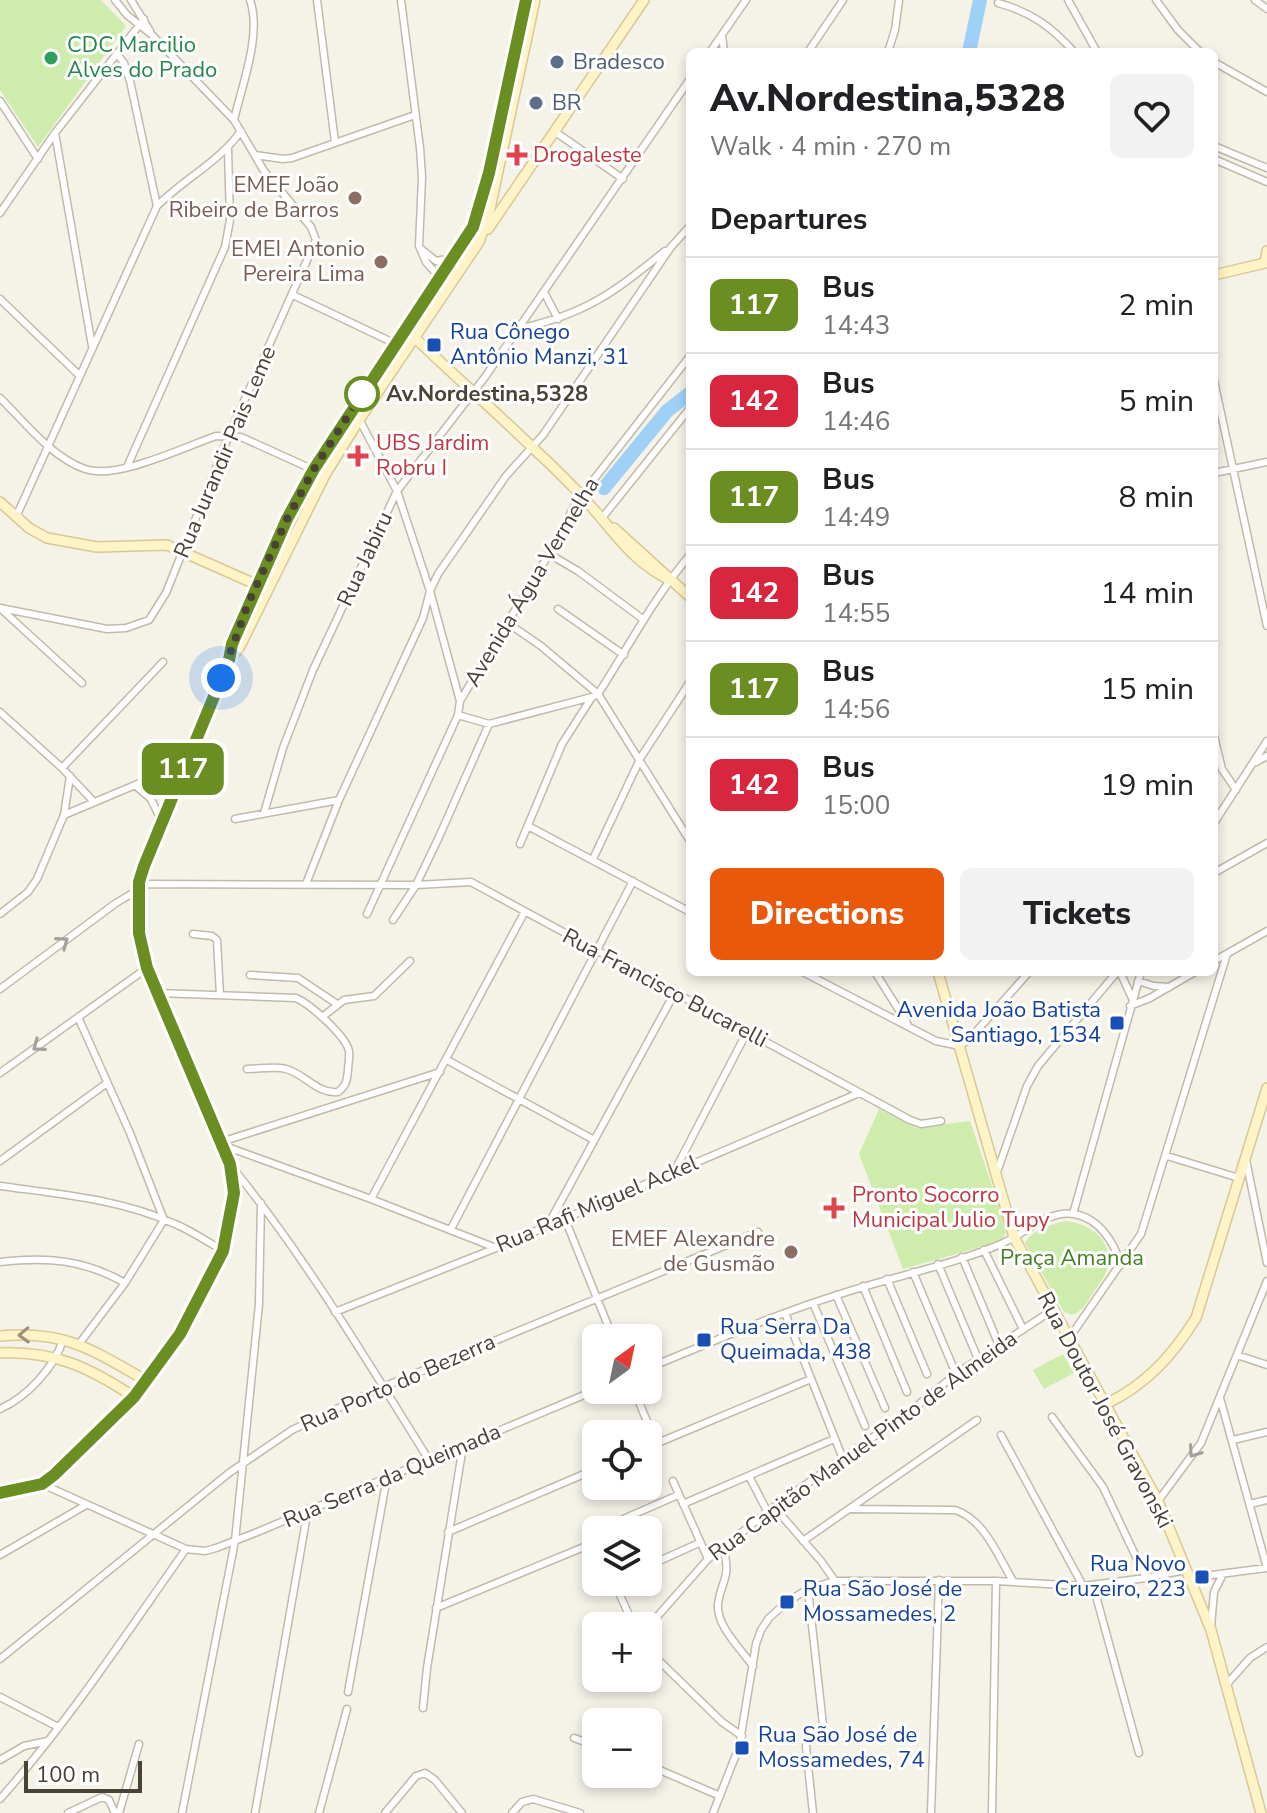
<!DOCTYPE html>
<html lang="en">
<head>
<meta charset="utf-8">
<style>
	body { margin:0; font-family:"Nunito Sans",sans-serif; background:#f2f2f2; color:#202124; height:100vh; display:flex; flex-direction:column; font-size:30px; white-space:nowrap }
	* { box-sizing:border-box; margin:0 }
	p { font-size:26px; color:#757577 }
	.icon { flex:none; width:44px; height:44px; fill:none; stroke:currentColor; stroke-width:2; stroke-linecap:round; stroke-linejoin:round }
	.map { position:relative; flex:1; overflow:hidden }
	.drawer { position:absolute; left:686px; top:48px; width:532px; height:928px; display:flex; flex-direction:column; background:#fff; border-radius:12px; box-shadow:0 4px 12px #0003 }
	.drawer>* { flex:none }
	.badge { padding:0 16px; border-radius:12px; font-size:28px; line-height:52px }
	.needle { width:52px; rotate:33deg }
	.buttons { position:absolute; left:582px; top:1324px; display:grid; gap:16px }
	.buttons a { display:grid; place-items:center; width:80px; height:80px; border-radius:12px; background:#fff; box-shadow:0 4px 12px #0003; font-size:40px }
	.scale { position:absolute; left:24px; bottom:20px; width:118px; box-sizing:border-box; padding-left:8px; border:4px solid #494236; border-top:0; font-size:22px; line-height:28px; white-space:nowrap; color:#494236; -webkit-text-stroke:6px #fff; paint-order:stroke }
	.you { position:absolute; width:40px; height:40px; margin:-20px; border:6px solid #fff; border-radius:50%; background:#1a73e8; box-shadow:0 0 0 12px #1a73e833 }
	.map>.badge { position:absolute; translate:-50% -50%; box-shadow:0 0 0 4px #fff }
	h2 { padding:0 24px; font-size:30px; line-height:72px }
	.round { display:grid; place-items:center; flex:none; width:84px; height:84px; border-radius:12px; background:#f2f2f2 }
	.headline { display:flex; align-items:center; justify-content:space-between; height:136px; padding:0 24px }
	h1 { font-size:38px; font-weight:800; line-height:60px }
	.button { display:flex; gap:16px; margin-top:auto; padding:16px 24px }
	.button a { flex:1; height:92px; border-radius:12px; background:#ea580c; color:#fff; font-size:32px; font-weight:800; line-height:92px; text-align:center }
	.button a+a { background:#f2f2f2; color:#202124 }
	ul { padding:0; list-style:none }
	li { display:flex; align-items:center; gap:24px; height:96px; padding:0 24px; border-top:2px solid #e0e0e0 }
	li div { flex:1 }
	li b { display:block; font-size:30px }
	li em { font-style:normal }
	li .badge { min-width:88px; font-weight:700; text-align:center }
	.map>svg:first-child { display:block }
</style>
</head>
<body>
<div class="map">
<svg width="1267" height="1813" viewBox="0 0 1267 1813">
	<rect width="100%" height="100%" fill="#f5f2e8"/>
	<path fill="#ceedad" d="M0,0H101L126,26L38,147L0,90Z
		M879,1109L916,1128L970,1121L1007,1230L1002,1241L903,1269L859,1154Z
		M1066,1221C1088,1223 1114,1240 1108,1266C1106,1276 1099,1284 1093,1293C1087,1302 1083,1311 1072,1315L1064,1312L1025,1243C1032,1230 1052,1224 1066,1221Z
		M1063,1354L1074,1373L1044,1389L1033,1370Z"/>
	<g fill="none" stroke-linecap="round" stroke-linejoin="round">
		<path stroke="#9fd1f7" stroke-width="14" d="M969,52L980,0
			M604,488L667,411L690,393"/>
		<g stroke="#c2baa9" stroke-width="9">
			<path id="street" d="M131,0L150,31
				M317,0L335,142
				M401,0L420,148L422,177L419,246L426,262L440,278
				M1068,0L1097,52
				M1156,0L1178,30L1200,52
				M1255,0L1267,9
				M998,3C1031,12 1052,27 1074,52
				M722,35L724,52
				M710,52L746,0
				M808,52L843,0
				M888,52L895,30L899,0
				M117,54L124,63L130,81L157,206
				M1214,62L1267,92
				M0,101L38,159
				M234,120C242,85 262,34 250,0
				M554,131L623,179
				M55,133L92,346
				M1214,146L1267,168
				M255,155L283,159L292,158L415,115
				M1214,159L1267,182
				M0,213L55,133L144,19
				M421,249L436,261L453,258
				M544,292L558,319
				M293,295L396,344
				M0,299L79,375
				M518,329C586,314 613,293 665,251
				M1214,381L1267,626
				M0,398C25,422 51,457 85,469C117,480 184,447 216,436L241,437L325,475
				M359,419L397,491L430,591L460,701
				M127,467L225,247L230,220L228,149
				M1214,473L1267,462
				M16,517L157,206C184,179 219,162 241,131
				M602,518L690,408
				M549,554L578,571L644,620
				M0,608L107,629L126,628L149,620L166,593L229,435L316,240L311,227L264,171L234,120L151,34L127,15L115,0
				M0,608L82,683
				M558,609L624,655
				M506,622L541,646L598,694L690,841
				M0,712L62,768L94,802
				M458,715L489,724L592,697
				M1214,736L1222,769L1236,790
				M1256,762L1267,756
				M62,768L163,662
				M135,785L151,799L161,820
				M264,813L283,748L313,670L397,491L485,377L690,79
				M64,815L185,764
				M235,819L339,800
				M1214,823L1267,741
				M528,826L690,912
				M520,844L562,744L592,697L598,694C628,648 654,597 690,555
				M593,859L641,757L690,682
				M1214,873L1267,843
				M306,884L339,800L423,618L430,591L438,574L506,476L543,435L671,247L690,226
				M0,914L28,892L37,879L64,815L70,776
				M367,914L458,715L460,701L549,554L577,501L690,356
				M393,920L416,885L439,837L489,724
				M193,934L212,936L217,940L220,995
				M1214,961L1267,931
				M803,972L936,1041L960,1046L974,1034L1029,972
				M875,972L907,1023
				M1120,972L1132,998
				M250,975L298,978L337,1004
				M1138,981L1154,986L1169,987
				M0,989L116,903L148,884L416,885L471,882L910,1120L921,1124L941,1121
				M157,993L296,998C310,1004 346,1036 349,1051C350,1057 348,1065 348,1070C347,1081 346,1086 338,1092C317,1094 305,1074 286,1069C274,1066 259,1069 247,1069
				M1130,1006L1150,998L1195,972
				M78,1017L130,1133L164,1220L125,1283L79,1344
				M322,1017L344,1000L374,996L410,961
				M447,1060L594,1140
				M0,1073L147,968
				M221,1142L440,1072
				M222,1145L371,1199L496,1248
				M1167,1156L1239,1178
				M1246,1160L1267,1263
				M0,1161L107,1083
				M232,1167C306,1258 367,1361 429,1460
				M675,1170L747,1032
				M996,1175L1027,1086L1038,1066L1117,972
				M0,1186C59,1194 120,1199 175,1224C192,1231 208,1242 223,1251
				M371,1199L524,913
				M1073,1214L1141,972
				M565,1219L613,1338
				M548,1225L674,994
				M451,1229L633,881
				M984,1250L1023,1329
				M962,1257L999,1345
				M0,1262C47,1257 83,1259 125,1283
				M938,1264L978,1359
				M913,1272L956,1374
				M887,1279L927,1374
				M863,1286L907,1392
				M836,1295L885,1408
				M813,1303L865,1426
				M335,1312L496,1248L859,1093
				M785,1313L843,1459
				M1070,1337L1141,1234L1227,954
				M1237,1355L1267,1365
				M648,1368C710,1343 773,1315 837,1295C891,1277 949,1266 1001,1244C1023,1235 1047,1210 1074,1214C1099,1218 1114,1242 1121,1265
				M634,1390L656,1443
				M0,1409C27,1397 54,1368 63,1340
				M1052,1417L1103,1487L1146,1578
				M1001,1435L1083,1586
				M1233,1440L1267,1432
				M648,1447L811,1379
				M749,1476L768,1513
				M673,1481L708,1559
				M42,1484L186,1549L205,1551L216,1548L255,1533L596,1390
				M1158,1501L1201,1443L1267,1281
				M683,1504L834,1439
				M1250,1504L1267,1500
				M774,1507L821,1561L835,1581
				M850,1509L955,1510C984,1519 998,1556 1013,1581
				M598,1530L678,1495
				M448,1532L596,1469
				M803,1541L977,1420
				M723,1548C732,1578 721,1580 718,1604C716,1626 741,1649 753,1666
				M0,1555L86,1505
				M648,1566L699,1543
				M1188,1578L1267,1568L1220,1398
				M614,1582L634,1626
				M1093,1585L1139,1753
				M808,1589L823,1725L819,1734L809,1737L806,1746L813,1813
				M436,1608L596,1542
				M1211,1626L1214,1592L1223,1574
				M648,1627L708,1559L774,1507L913,1409L956,1374L1054,1309
				M648,1650L722,1722L742,1736
				M0,1659L229,1473L292,1430L383,1387L758,1232
				M1226,1685L1250,1658L1267,1647
				M348,1692L387,1477
				M0,1697L58,1727
				M423,1708L427,1668L463,1446
				M574,1738L596,1746
				M0,1760L24,1746L48,1741
				M648,1765L720,1796
				M0,1799C69,1721 126,1634 186,1549
				M68,1813L102,1797L109,1800L115,1813
				M119,1813L139,1744
				M182,1813L235,1541L259,1304L261,1203
				M255,1813L308,1509
				M319,1813L347,1709
				M385,1813L416,1776L425,1773L435,1780L462,1813
				M512,1813L522,1802L533,1799L580,1813
				M713,1813L739,1747L756,1644L761,1630L769,1618L787,1602L808,1589L835,1581H996L1083,1586L1146,1578L1185,1570
				M931,1813L939,1580
				M992,1813L996,1581"/>
		</g>
		<g stroke="#d9c893" stroke-width="12">
			<path id="secondary" d="M488,229L644,0
				M1214,275L1265,263L1267,251
				M411,334C451,373 493,409 533,448C557,470 581,494 602,519C622,543 640,566 670,580
				M0,502L29,528L47,538L97,547L167,545L262,587
				M614,528L690,597
				M229,660L239,648L325,475L359,420L479,242L489,213L535,0
				M938,972L1014,1237L1158,1501L1211,1630L1261,1813
				M0,1336C66,1330 92,1350 147,1381
				M0,1353C55,1351 89,1367 134,1397
				M1106,1404C1147,1384 1172,1356 1196,1318L1267,1088
				M0,1493L42,1484L54,1475L134,1397L180,1334L223,1251L234,1193L230,1164L147,968L139,933V882L144,866L229,660L232,644L287,519L314,469L473,227L489,173L526,0"/>
		</g>
		<use href="#street" stroke="#fff" stroke-width="6"/>
		<use href="#secondary" stroke="#fff3c8" stroke-width="9"/>
	</g>
	<defs><path id="oneway-chevron" d="M-2-3.5L2.5 0L-2 3.5" fill="none" stroke-width="1.6" stroke-linecap="round" stroke-linejoin="round" transform="scale(2)"/></defs>
	<g stroke="#a4a09a">
		<use href="#oneway-chevron" transform="translate(63 942) rotate(-36)"/>
		<use href="#oneway-chevron" transform="translate(38 1046) rotate(144)"/>
		<use href="#oneway-chevron" transform="translate(1194 1452) rotate(125)"/>
	</g>
	<use stroke="#9b9278" href="#oneway-chevron" transform="translate(24 1335) rotate(178)"/>
	<g fill="none" stroke-linecap="round" stroke-linejoin="round">
		<g stroke="#fff" stroke-width="18">
			<path id="line" d="M0,1493L42,1484L54,1475L134,1397L180,1334L223,1251L234,1193L230,1164L147,968L139,933V882L144,866L229,660L232,644L287,519L314,469L473,227L489,173L526,0"/>
		</g>
		<use href="#line" stroke="#6b8e23" stroke-width="12"/>
		<path stroke="#494236" stroke-width="8" stroke-dasharray="0 14.4" d="M221,678L248,604L287,519L314,469L362,394"/>
	</g>
	<circle fill="#2e9e5b" stroke="#fff" stroke-width="3" cx="51" cy="58" r="8"/>
	<g fill="#5c6f8a" stroke="#fff" stroke-width="3">
		<circle cx="557" cy="62" r="8"/>
		<circle cx="536" cy="103" r="8"/>
	</g>
	<g fill="#e0444e" stroke="#fff" stroke-width="3">
		<path d="M513 143h8v8h8v8h-8v8h-8v-8h-8v-8h8z"/>
		<path d="M354 444h8v8h8v8h-8v8h-8v-8h-8v-8h8z"/>
		<path d="M830 1196h8v8h8v8h-8v8h-8v-8h-8v-8h8z"/>
	</g>
	<g fill="#8d6e63" stroke="#fff" stroke-width="3">
		<circle cx="355" cy="198" r="8"/>
		<circle cx="381" cy="262" r="8"/>
		<circle cx="791" cy="1252" r="8"/>
	</g>
	<g fill="#1a4fb4" stroke="#fff" stroke-width="3">
		<rect x="426" y="337" width="16" height="16" rx="4"/>
		<rect x="1109" y="1015" width="16" height="16" rx="4"/>
		<rect x="696" y="1332" width="16" height="16" rx="4"/>
		<rect x="1194" y="1569" width="16" height="16" rx="4"/>
		<rect x="779" y="1594" width="16" height="16" rx="4"/>
		<rect x="734" y="1740" width="16" height="16" rx="4"/>
	</g>
	<circle fill="#fff" stroke="#6b8e23" stroke-width="4" cx="362" cy="394" r="16"/>
	<g text-anchor="middle" dominant-baseline="central" stroke-width="6" stroke-linejoin="round" paint-order="stroke">
		<g font-size="22" fill="#27864d" stroke="#fff" text-anchor="start">
			<text x="67" y="45">CDC Marcilio<tspan x="67" dy="25">Alves do Prado</tspan></text>
		</g>
		<g font-size="22" fill="#4e5e75" stroke="#fff" text-anchor="start">
			<text x="573" y="62">Bradesco</text>
			<text x="552" y="103">BR</text>
		</g>
		<g font-size="22" fill="#be3a42" stroke="#fff" text-anchor="start">
			<text x="533" y="155">Drogaleste</text>
			<text x="376" y="443">UBS Jardim<tspan x="376" dy="25">Robru I</tspan></text>
			<text x="852" y="1195">Pronto Socorro<tspan x="852" dy="25">Municipal Julio Tupy</tspan></text>
		</g>
		<g font-size="22" fill="#785e54" stroke="#fff" text-anchor="end">
			<text x="339" y="185">EMEF João<tspan x="339" dy="25">Ribeiro de Barros</tspan></text>
			<text x="365" y="249">EMEI Antonio<tspan x="365" dy="25">Pereira Lima</tspan></text>
			<text x="775" y="1239">EMEF Alexandre<tspan x="775" dy="25">de Gusmão</tspan></text>
		</g>
		<g font-size="22" fill="#164399" stroke="#fff" text-anchor="start">
			<text x="450" y="332">Rua Cônego<tspan x="450" dy="25">Antônio Manzi, 31</tspan></text>
			<text x="1101" y="1010" text-anchor="end">Avenida João Batista<tspan x="1101" dy="25">Santiago, 1534</tspan></text>
			<text x="720" y="1327">Rua Serra Da<tspan x="720" dy="25">Queimada, 438</tspan></text>
			<text x="1186" y="1564" text-anchor="end">Rua Novo<tspan x="1186" dy="25">Cruzeiro, 223</tspan></text>
			<text x="803" y="1589">Rua São José de<tspan x="803" dy="25">Mossamedes, 2</tspan></text>
			<text x="758" y="1735">Rua São José de<tspan x="758" dy="25">Mossamedes, 74</tspan></text>
		</g>
		<g font-size="22" font-weight="bold" fill="#494236" stroke="#fff" text-anchor="start">
			<text x="386" y="394">Av.Nordestina,5328</text>
		</g>
		<g font-size="22" fill="#494236" stroke="#fff">
			<text transform="translate(225 452) rotate(-67)">Rua Jurandir Pais Leme</text>
			<text transform="translate(365 559) rotate(-65)">Rua Jabiru</text>
			<text transform="translate(532 582) rotate(-59)">Avenida Água Vermelha</text>
			<text transform="translate(665 988) rotate(28)">Rua Francisco Bucarelli</text>
			<text transform="translate(597 1204) rotate(-23)">Rua Rafi Miguel Ackel</text>
			<text transform="translate(398 1383) rotate(-24)">Rua Porto do Bezerra</text>
			<text transform="translate(1105 1410) rotate(62)">Rua Doutor José Gravonski</text>
			<text transform="translate(863 1446) rotate(-36)">Rua Capitão Manuel Pinto de Almeida</text>
			<text transform="translate(392 1476) rotate(-23)">Rua Serra da Queimada</text>
		</g>
		<g font-size="22" fill="#448123" stroke="#fff">
			<text x="1072" y="1258">Praça Amanda</text>
		</g>
	</g>
</svg>
<div class="buttons">
<a><svg class="needle" viewBox="-14 -14 28 28"><path d="M0-13l5 13h-10z" fill="#e53935"/><path d="M0 13l5-13h-10z" fill="#757577"/></svg></a>
<a><svg class="icon" aria-label="locate" viewBox="0 0 24 24"><circle cx="12" cy="12" r="6"/><path d="M12 2v4M12 18v4M2 12h4M18 12h4"/></svg></a>
<a><svg class="icon" aria-label="layers" viewBox="0 0 24 24"><path d="M12 4l9 5-9 5-9-5zM3 14l9 5 9-5"/></svg></a>
<a>+</a>
<a>−</a>
</div>
<div class="scale">100 m</div>
<div class="you" style="left:221px;top:678px"></div>
<b class="badge" style="left:183px;top:769px;background:#6b8e23;color:#fff">117</b>
<section class="drawer">
<div class="headline"><div><h1>Av.Nordestina,5328</h1><p>Walk · 4 min · 270 m</p></div><a class="round"><svg class="icon" aria-label="heart" viewBox="0 0 24 24"><path d="M12 20l-8-8c-3-5 5-10 8-4 3-6 11-1 8 4z"/></svg></a></div>
<h2>Departures</h2>
<ul>
<li><span class="badge" style="background:#6b8e23;color:#fff">117</span><div><b>Bus</b><p>14:43</p></div><em>2 min</em></li>
<li><span class="badge" style="background:#d7263d;color:#fff">142</span><div><b>Bus</b><p>14:46</p></div><em>5 min</em></li>
<li><span class="badge" style="background:#6b8e23;color:#fff">117</span><div><b>Bus</b><p>14:49</p></div><em>8 min</em></li>
<li><span class="badge" style="background:#d7263d;color:#fff">142</span><div><b>Bus</b><p>14:55</p></div><em>14 min</em></li>
<li><span class="badge" style="background:#6b8e23;color:#fff">117</span><div><b>Bus</b><p>14:56</p></div><em>15 min</em></li>
<li><span class="badge" style="background:#d7263d;color:#fff">142</span><div><b>Bus</b><p>15:00</p></div><em>19 min</em></li>
</ul>
<div class="button"><a>Directions</a><a>Tickets</a></div>
</section>
</div>
</body>
</html>
